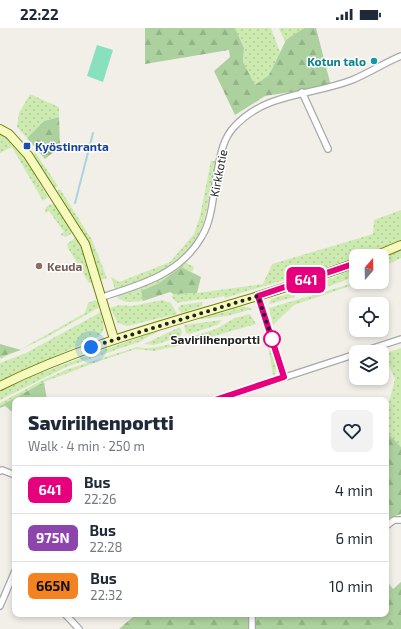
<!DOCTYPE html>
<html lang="en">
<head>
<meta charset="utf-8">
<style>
	body { margin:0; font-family:"Exo 2",sans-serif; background:#f2f2f3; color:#1f2937; height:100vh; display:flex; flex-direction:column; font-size:15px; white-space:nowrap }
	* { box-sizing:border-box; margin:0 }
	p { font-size:13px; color:#747a83 }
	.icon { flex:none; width:22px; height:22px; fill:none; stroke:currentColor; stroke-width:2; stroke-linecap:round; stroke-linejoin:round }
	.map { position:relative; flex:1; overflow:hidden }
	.side { position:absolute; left:12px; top:369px; width:377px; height:220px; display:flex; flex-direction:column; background:#fff; border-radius:8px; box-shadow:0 2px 6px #0003 }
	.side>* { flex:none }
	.badge { padding:0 8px; border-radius:6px; font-size:14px; line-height:26px }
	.needle { width:26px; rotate:20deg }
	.fabs { position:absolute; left:349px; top:221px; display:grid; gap:8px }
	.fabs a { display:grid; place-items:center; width:40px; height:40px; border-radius:8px; background:#fff; box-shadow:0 2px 6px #0003; font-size:20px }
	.you { position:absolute; width:20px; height:20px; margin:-10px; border:3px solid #fff; border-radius:50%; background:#1a73e8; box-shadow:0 0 0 6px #1a73e833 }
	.map>.badge { position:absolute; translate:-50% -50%; box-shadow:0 0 0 2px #fff }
	.round { display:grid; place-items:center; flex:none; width:42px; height:42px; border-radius:8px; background:#f2f2f3 }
	.overview { display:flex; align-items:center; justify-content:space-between; height:68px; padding:0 16px }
	h1 { font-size:19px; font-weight:800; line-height:30px }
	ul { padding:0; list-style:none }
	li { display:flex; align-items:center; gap:12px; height:48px; padding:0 16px; border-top:1px solid #e0e1e3 }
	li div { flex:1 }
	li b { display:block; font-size:15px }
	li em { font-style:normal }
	li .badge { min-width:44px; font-weight:700; text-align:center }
	.status { display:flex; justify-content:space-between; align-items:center; height:28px; padding:0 20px; background:#fff; direction:ltr }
	.status svg { height:11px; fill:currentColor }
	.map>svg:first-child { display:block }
</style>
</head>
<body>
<div class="status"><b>22:22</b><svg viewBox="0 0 49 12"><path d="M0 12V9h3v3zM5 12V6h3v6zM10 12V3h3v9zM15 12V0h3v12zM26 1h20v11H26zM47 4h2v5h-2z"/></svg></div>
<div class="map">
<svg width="401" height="601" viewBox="0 0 401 601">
	<defs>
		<pattern id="grass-dots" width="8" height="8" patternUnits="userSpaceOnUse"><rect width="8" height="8" fill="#cdebb0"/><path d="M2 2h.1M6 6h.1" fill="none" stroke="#b0c997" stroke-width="1.8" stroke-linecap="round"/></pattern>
		<pattern id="forest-firs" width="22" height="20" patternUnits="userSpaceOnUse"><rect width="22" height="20" fill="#add19e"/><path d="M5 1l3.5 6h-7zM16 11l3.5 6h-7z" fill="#95b388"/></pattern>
	</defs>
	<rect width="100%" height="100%" fill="#f2efe9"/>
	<path fill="url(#grass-dots)" d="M235,0H271L280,24L269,47L255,57L243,34L244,20Z
		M279,0H304L285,14Z
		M30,66L59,79V89L44,93L27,110L17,99L19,85Z
		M0,105C24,121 33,146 48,169L43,173L12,119L0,125Z
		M35,124L58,158L54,161L33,126Z
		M211,133H216C211,154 209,176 203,196C192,235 149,250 115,261L111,249L119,254L170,234L194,206L200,188Z
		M60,161L92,212L107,250L100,252L56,164Z
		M51,176L57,177L73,201L72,205L66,209L60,207L64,204L49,183L45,185L46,179Z
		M401,182V213L396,215L361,228H356V230L225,270L224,268C209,272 193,271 178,275L172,270L173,266L197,265L263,256L272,236L373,206L374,192Z
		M75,210L78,211L88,233L94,254L89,255L68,220L67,216Z
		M401,223V230L382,239V230Z
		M185,234L194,239L192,244L181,239L159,255L141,263L143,273L126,274L119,271L117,266L156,254Z
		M356,240V248L327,259L299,266V265L308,262L307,260Z
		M357,254H362L294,277L273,297L269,280Z
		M295,264V269L269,276L271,271Z
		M95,272L98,274L100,279L47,309L0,331V329L21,321L85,285L88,275Z
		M162,272L171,275L177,286L127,298L118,295L110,280L119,277L132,278Z
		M202,274V278L181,285L178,280L181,277Z
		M242,279H248L253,281L227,288L200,291L201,288L221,285Z
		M101,284L104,300L100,308L0,353V335L26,325Z
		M250,286L256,296L190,315L191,309L216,301L235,290Z
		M222,292L217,297L189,306L186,305L184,297Z
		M180,299L182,304L180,309L154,317L144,316Z
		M162,301L139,314L66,339L0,372V363L40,345Z
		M181,313L186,316L154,323L136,321L97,334L44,354L0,378V375L41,353L68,341L137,319C153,322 166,317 181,313Z
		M268,318L277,336L275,346L273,347Z
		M401,320V419L386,403V385L395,351L384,326Z"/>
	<path fill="url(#forest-firs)" d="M145,0H235L244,20L243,34L255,57L269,47L286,12L304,0H316L331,58L265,68L235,87L214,43L230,29L229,22L145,36Z
		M59,89L60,119L45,131L27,110L44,93Z
		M181,239L201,249L197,265L173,266L170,264L143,273L141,263L159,255Z
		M0,316L21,322L0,329Z
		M44,354L47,372H15V386L5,378L0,380V378Z
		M386,403L401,419V486L386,491Z
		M386,552L393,561L401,554V601H119L134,588L140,586H386Z"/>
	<path fill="#88e0be" d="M97,17L113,22L103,54L87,48Z"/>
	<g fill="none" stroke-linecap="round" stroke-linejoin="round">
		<path stroke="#aad3df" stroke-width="2" d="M75,175L93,105"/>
		<g stroke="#a9a9a9" stroke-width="8">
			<path id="street" d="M302,64L328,121
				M258,268L284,349
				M102,269C140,257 181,246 202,208C212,192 213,168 216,150C220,132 221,113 234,99C266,64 311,68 352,52C369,45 384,35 401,28
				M361,324L401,311
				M215,372L356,326
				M0,443L2,442L15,447
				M386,498L394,492H401
				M0,578L15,543
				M65,586L79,601
				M252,586V601"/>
		</g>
		<g stroke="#707d05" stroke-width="10">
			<path id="secondary" d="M0,101L9,106L28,127L85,216L114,311
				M375,228L401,217
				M0,358C82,317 170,295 258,268C291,258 323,246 356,235"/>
		</g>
		<use href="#street" stroke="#fff" stroke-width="5.5"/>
		<use href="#secondary" stroke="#f7fabf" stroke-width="8"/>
	</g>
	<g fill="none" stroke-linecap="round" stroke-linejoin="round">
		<g stroke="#fff" stroke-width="9">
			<path id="line" d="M215,372L284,349L258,268L356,235"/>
		</g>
		<use href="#line" stroke="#e6007e" stroke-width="6"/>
		<path stroke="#222" stroke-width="4" stroke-dasharray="0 7.2" d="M91,319L258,268L272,311"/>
	</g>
	<circle fill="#0f9aa8" stroke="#fff" stroke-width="1.5" cx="374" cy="33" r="4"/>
	<rect fill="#1a4fb4" stroke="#fff" stroke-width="1.5" x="23" y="114" width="8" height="8" rx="2"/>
	<circle fill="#8d6e63" stroke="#fff" stroke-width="1.5" cx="39" cy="238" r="4"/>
	<circle fill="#fff" stroke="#e6007e" stroke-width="2" cx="272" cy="311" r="8"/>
	<g text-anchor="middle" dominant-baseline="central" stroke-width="3" stroke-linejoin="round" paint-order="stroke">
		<g font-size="12" font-weight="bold" fill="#0d838f" stroke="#fff" text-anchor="end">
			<text x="366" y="33">Kotun talo</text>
		</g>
		<g font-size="12" font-weight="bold" fill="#164399" stroke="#fff" text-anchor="start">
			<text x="35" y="118">Kyöstinranta</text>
		</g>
		<g font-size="12" fill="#222" stroke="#fff">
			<text transform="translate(218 145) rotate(-79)">Kirkkotie</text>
		</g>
		<g font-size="12" font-weight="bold" fill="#785e54" stroke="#fff" text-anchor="start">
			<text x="47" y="238">Keuda</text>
		</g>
		<g font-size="12" font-weight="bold" fill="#222" stroke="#fff" text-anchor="end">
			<text x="260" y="311">Saviriihenportti</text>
		</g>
	</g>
</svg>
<div class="fabs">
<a><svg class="needle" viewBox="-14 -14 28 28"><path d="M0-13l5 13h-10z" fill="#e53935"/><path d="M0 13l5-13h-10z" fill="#747a83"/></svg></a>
<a><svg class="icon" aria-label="locate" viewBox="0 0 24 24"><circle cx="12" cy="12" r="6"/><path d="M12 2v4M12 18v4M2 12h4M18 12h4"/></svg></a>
<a><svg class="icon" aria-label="layers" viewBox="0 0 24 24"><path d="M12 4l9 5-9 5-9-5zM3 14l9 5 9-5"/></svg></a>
</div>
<div class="you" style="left:91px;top:319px"></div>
<b class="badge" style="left:306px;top:252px;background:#e6007e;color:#fff">641</b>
<section class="side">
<div class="overview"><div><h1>Saviriihenportti</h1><p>Walk · 4 min · 250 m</p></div><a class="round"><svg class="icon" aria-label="heart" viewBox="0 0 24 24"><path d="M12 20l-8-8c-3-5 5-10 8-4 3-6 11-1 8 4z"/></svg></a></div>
<ul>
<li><span class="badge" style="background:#e6007e;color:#fff">641</span><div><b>Bus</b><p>22:26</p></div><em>4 min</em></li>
<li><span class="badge" style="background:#8e44ad;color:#fff">975N</span><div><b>Bus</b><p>22:28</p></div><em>6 min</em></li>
<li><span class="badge" style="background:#f58220;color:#111">665N</span><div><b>Bus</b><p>22:32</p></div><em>10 min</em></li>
</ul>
</section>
</div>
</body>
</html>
